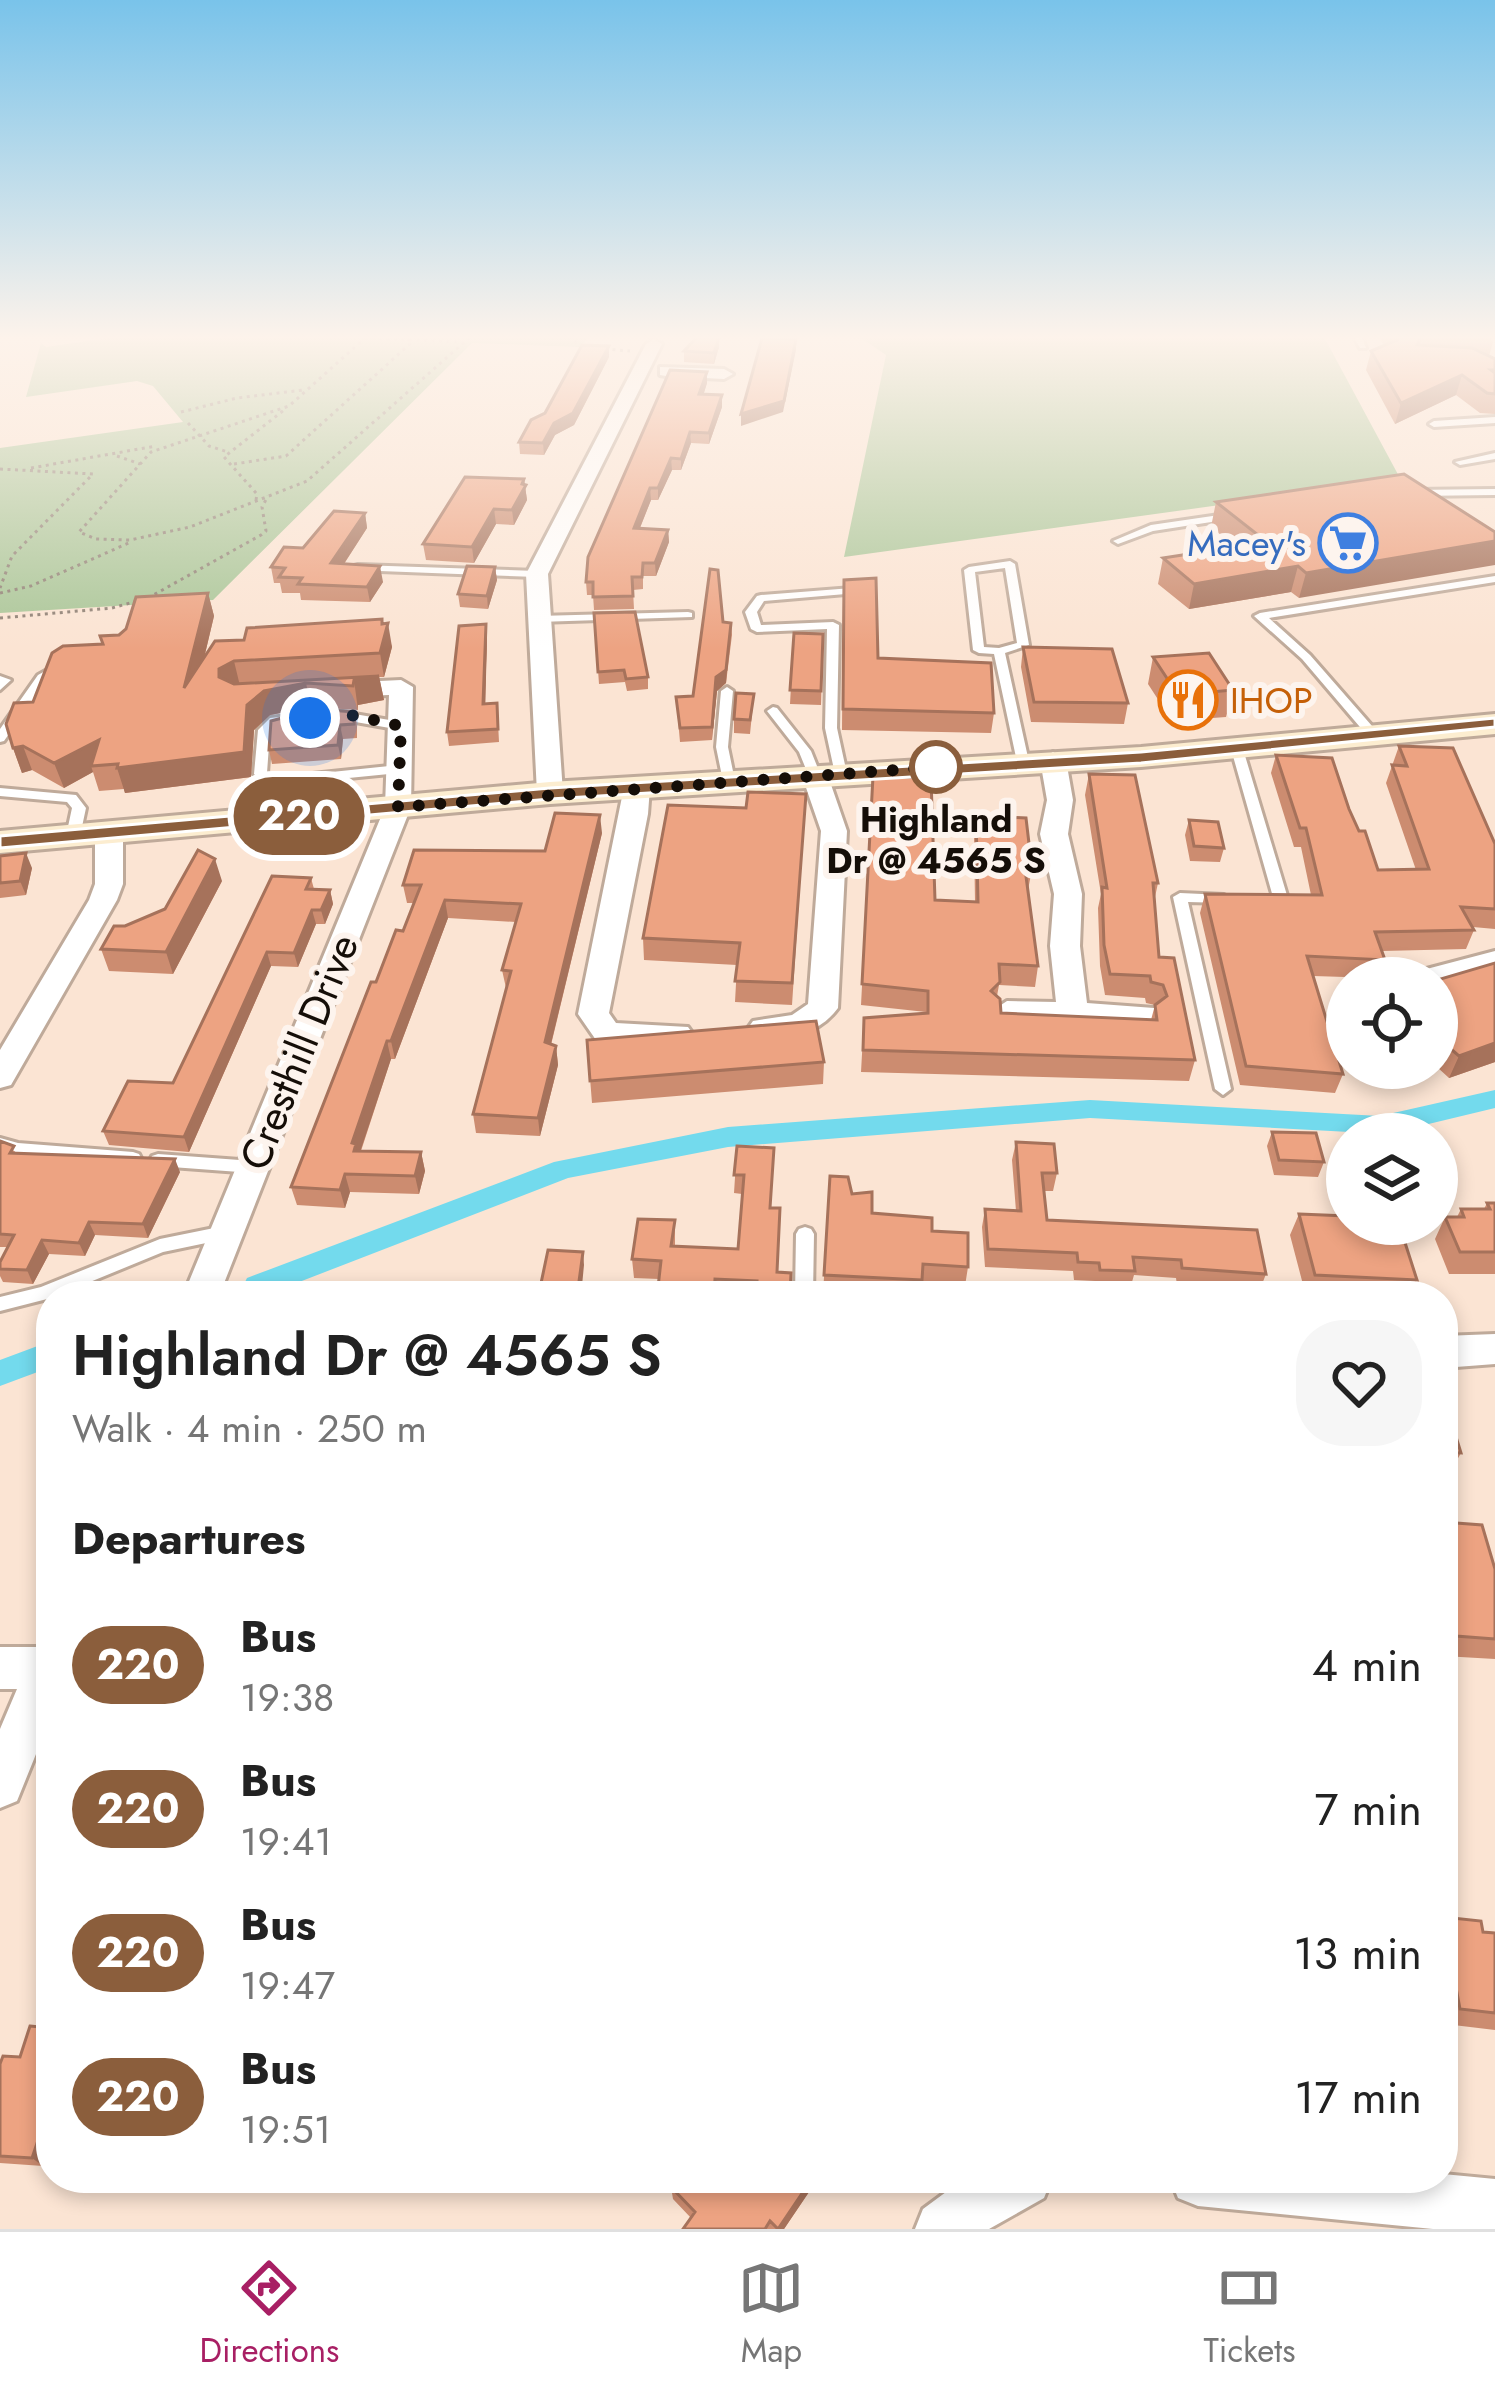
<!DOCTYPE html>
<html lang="en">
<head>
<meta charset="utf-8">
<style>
	body { margin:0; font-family:Jost,sans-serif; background:#f6f6f6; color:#222; height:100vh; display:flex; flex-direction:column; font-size:45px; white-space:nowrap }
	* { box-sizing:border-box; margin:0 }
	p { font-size:39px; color:#767676 }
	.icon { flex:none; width:66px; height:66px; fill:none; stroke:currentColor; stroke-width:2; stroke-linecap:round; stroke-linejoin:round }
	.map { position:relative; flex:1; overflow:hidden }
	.drawer { position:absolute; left:36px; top:1281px; width:1422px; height:912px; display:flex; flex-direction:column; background:#fff; border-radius:48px; box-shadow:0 6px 18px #0003 }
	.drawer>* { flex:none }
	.badge { padding:0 24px; border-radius:39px; font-size:42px; line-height:78px }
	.controls { position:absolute; left:1326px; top:957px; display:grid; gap:24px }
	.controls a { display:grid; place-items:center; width:132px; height:132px; border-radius:50%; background:#fff; box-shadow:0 6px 18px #0003; font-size:60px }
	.you { position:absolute; width:60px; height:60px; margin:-30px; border:9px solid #fff; border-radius:50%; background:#1a73e8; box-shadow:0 0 0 18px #1a73e833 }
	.map>.badge { position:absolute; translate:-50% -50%; box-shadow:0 0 0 6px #fff }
	h2 { padding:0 36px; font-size:45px; line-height:108px }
	.round { display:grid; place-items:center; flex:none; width:126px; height:126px; border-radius:48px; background:#f6f6f6 }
	.headline { display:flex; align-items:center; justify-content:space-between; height:204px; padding:0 36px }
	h1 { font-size:57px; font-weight:600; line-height:90px }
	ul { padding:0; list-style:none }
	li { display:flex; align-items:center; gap:36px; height:144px; padding:0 36px }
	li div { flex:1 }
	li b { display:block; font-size:45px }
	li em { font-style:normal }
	li .badge { min-width:132px; font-weight:700; text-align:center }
	.tab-bar { display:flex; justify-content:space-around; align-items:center; height:168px; border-top:3px solid #e0e0e0; background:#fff; font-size:33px; color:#767676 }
	.tab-bar a { display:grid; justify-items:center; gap:6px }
	.tab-bar .selected { color:#a81f64 }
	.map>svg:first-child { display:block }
</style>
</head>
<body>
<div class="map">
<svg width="1495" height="2229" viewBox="0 0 1495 2229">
	<rect width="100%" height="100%" fill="#fbe4d3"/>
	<path fill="#aac698" d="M115,337H589L580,347L472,343L213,600L0,613V448L183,422L153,386L137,381L26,397L41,343L46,347Z
		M848,337H1324L1401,480L844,557L886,355L864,340Z"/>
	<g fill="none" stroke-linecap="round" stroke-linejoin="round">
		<path fill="#73daed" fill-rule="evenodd" d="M1495,1090V1108L1387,1134L1090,1118L728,1147L568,1178L263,1296L247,1294L243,1286L247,1278L554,1162L728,1127L1090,1100L1380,1116Z
			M51,1341V1367L0,1386V1360Z"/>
		<g stroke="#bfaa9a" stroke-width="6">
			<path id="lane" d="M1354,337H1362L1366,348H1360Z
				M1495,417V423L1434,427L1429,424L1434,421Z
				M1495,453V459L1460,465L1455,462Z
				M1495,489V495L1412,496L1407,493L1412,490Z
				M1233,513L1237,514V518L1153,531L1118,544L1113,541L1151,525Z
				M1010,561L1015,564L1029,645L1005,653L1029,762L1023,766L1017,762L994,654L979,653L973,650L964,570L969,567ZM1005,568L1017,643L999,648L984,647L975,572Z
				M358,565L537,571L542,574L537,577L354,570V566Z
				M1495,576V582L1269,618L1310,655L1379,734V740H1371L1302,659L1254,616L1260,613Z
				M865,587L869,588V592L764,601L757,612L761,625L833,622L839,625L837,728L847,774L841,778L835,774L825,728L827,629L757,632L751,629L745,612L757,596L761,595Z
				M688,612L692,613V617L538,622L532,619L538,616Z
				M56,665L66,667L46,681L4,741L0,742V729L38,675Z
				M0,676L11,680L0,690Z
				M727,687L733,691L728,747L735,781L729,785L723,781L716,747L721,691Z
				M773,707L777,708L811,751L821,776L820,779L815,780L810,779L799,752L767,711Z
				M337,711L401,722L407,726L401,730L333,718L331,715Z
				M288,716L294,720L292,723L277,724L270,731L267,773L274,778L399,765L405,769L399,773L278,785L273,819L271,822H261L259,819L265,783L254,774L258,730L270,718Z
				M1237,745L1243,749L1289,902L1287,905H1268L1261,901L1263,898L1273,897L1231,749Z
				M0,788L76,795L86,808L80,836L73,840L66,836L72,808L67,802L0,796Z
				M1180,893L1224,895L1231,899L1224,903L1188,902L1231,1089L1223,1095L1215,1089L1173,897Z
				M0,1138L18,1143L133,1152L139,1154L141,1158L139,1162L133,1164L18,1155L0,1150Z
				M158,1154L253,1161L259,1163L262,1167L259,1171L253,1173L158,1166L152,1164L150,1160L152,1156Z
				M224,1226L230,1228L233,1233L230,1238L163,1252L51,1298L0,1311V1297L41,1287L160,1239Z
				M805,1227L811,1229L814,1234L813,1296H795L796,1234L799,1229Z"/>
		</g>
		<g stroke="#bfaa9a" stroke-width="6">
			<path id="street" d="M654,339L662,344L548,574L563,793L550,801L537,793L526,574L646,344Z
				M660,367L724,369L733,374L724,379L666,376L660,375Z
				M401,680L413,687L411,807L219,1296H183L385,807L389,695L337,697L325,690L337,683Z
				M1053,752L1066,760L1073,800L1068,834L1082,894L1080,946L1087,1003L1154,1008L1158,1015L1154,1022L1007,1021L992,1011L1007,1001L1056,1002L1050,946L1054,894L1040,834L1047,800L1040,760Z
				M815,768L828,776L847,831L838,1008C819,1034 784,1044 753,1035L748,1028L753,1021L792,1015L808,1004L821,831L802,776Z
				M637,779L650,787L648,814L609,1013L616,1023L688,1027L693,1034L688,1041L677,1044L596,1040L578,1014L624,787Z
				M109,825L123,833V884L117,900L11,1085L0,1088V1050L89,900L95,884V833Z
				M1495,951V970L1437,986V978H1415L1419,971Z
				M1495,1334V1364L1443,1368V1336Z
				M51,1641V1717L17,1801L0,1808V1729L17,1689H0V1647H36Z
				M1443,2174L1495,2179V2229H1433L1198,2206L1178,2198L1170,2178H1443Z
				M965,2178H1052L1044,2198L989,2229H915L923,2209Z"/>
		</g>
		<g stroke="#bfaa9a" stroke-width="6">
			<path id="secondary" d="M1495,714V734L1141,767L550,804L0,853V831L550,782L1141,747Z"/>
		</g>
		<path stroke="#8f8074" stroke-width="3" stroke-dasharray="3 4.5" stroke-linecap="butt" d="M366,337L289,406L151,452L79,532L96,539L130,540L190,527L307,481L470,337
			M568,337L583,347
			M364,338L460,342
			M605,349L630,351
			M181,412L237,398L303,390
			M188,423L209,446L228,452
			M117,456L140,464
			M234,464L286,456L412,342L406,339
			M31,468L156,446
			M0,469L93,474L12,556L0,588
			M256,500L257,494L224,457L284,410
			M0,593L31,586L131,542
			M148,598L261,535L266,531L262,507L268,496
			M0,618L112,608L137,601"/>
		<use href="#lane" fill="#fff" fill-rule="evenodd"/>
		<use href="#street" fill="#fff" fill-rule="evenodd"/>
		<use href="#secondary" fill="#fcedd0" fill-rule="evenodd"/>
	</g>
	<path fill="#cc8c70" d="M1379,337H1489L1493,342L1489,356L1495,359V414L1480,413L1456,395L1395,424L1366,370L1371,351L1384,345Z
		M719,347L714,364L684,362V351Z
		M609,357L574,425L555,435L544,455L520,454L519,442L545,413Z
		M707,372V383L703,395H722V407L709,444L691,443L681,470H672L658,500H651L640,528L668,530L669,542L656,576H643V589L633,590L634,609L594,610L593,595H587L586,582Z
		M1404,474L1299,598L1291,592L1189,609L1158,584L1163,558L1236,547L1211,527L1216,502Z
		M524,479L527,500L514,525L496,524L474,563L426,560L423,544Z
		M365,513L367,528L344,564L383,582L370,602L301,600L300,593H282L280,583H274L271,567Z
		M495,567L497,580L488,609L460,607L458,594Z
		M208,593L214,616L204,658L244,640L382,619L392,647L384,677H379L384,700L358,705V710L311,707L270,715L254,730L251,777L125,793L124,789L99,791L93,772L64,788L32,770L22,773L13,748L33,702L119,635Z
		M843,599L878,658L994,713L991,733L842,730Z
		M594,613L648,677V689L627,691L625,682L599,684Z
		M723,622L731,623L732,635L726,683L717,691L712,740L680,742L676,697L693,696Z
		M794,633L823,634L821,705L790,704Z
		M487,637L485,703H497L499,742L449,746L447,732Z
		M1023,647L1128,703L1124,724L1031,722L1021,667Z
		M1153,657L1233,690L1226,717L1172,721L1148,684Z
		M754,694L750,734L734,733V719Z
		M355,712L357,726V738L343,739L341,759L272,764L269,750Z
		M1399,746L1495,844V929L1473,927L1474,930L1466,949L1382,951L1385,960L1378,978L1313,976L1343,1074L1335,1093L1240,1085L1200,913L1205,894L1311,895L1301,847H1294L1271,773L1276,755L1349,809L1378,870H1416L1386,783Z
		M1089,774L1158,883L1155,897L1159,957L1195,1060L1189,1081L861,1072L864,1018L926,1014V1012L861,1005L873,776L935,900L975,902L974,837L976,816L1032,869L1028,890L1038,966L1035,987L999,985L997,996L1001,1013L1151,1020L1155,1005L1146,1003L1145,998L1105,995L1100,966L1098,908L1101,894L1085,795Z
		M806,794L792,1005L735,1002L737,965L644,960L643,938L746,808Z
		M1189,820L1224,848L1220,862L1190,861L1185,835Z
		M602,833L551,1045L556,1046L558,1065L540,1136L476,1133L473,1114L506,988L502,970L516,922L448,918L395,1059H391L361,1151L421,1152L425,1171L419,1194L350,1192L345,1208L297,1205L291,1187L376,982L403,931L414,903H407L403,885L545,851Z
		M0,856L32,868L26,895L0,898Z
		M311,878L314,889L330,890L333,904L325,924H316L298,967L271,966L189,1152L109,1145L103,1131L173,1083Z
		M222,881L173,974L109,971L101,949L125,926L165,909Z
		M1437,980L1495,1062L1449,1078L1437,1067Z
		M587,1040L824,1062L823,1084L592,1103Z
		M1272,1132L1324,1162L1318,1177L1274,1175L1267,1146Z
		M0,1141L17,1153L180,1172L148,1238L95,1235L85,1256L49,1254L33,1284L3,1282L0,1276V1262L8,1247H0Z
		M1016,1142L1057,1173L1053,1191H1044L1047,1220L1266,1274L1259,1292L1177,1285L1176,1278L1134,1275L1130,1289L1095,1287V1281L1074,1280L1073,1271L985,1267L982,1227L985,1209L1016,1211L1012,1160Z
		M737,1146L771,1208L777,1272L790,1296H657L659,1279L634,1278L632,1259L675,1220V1246L738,1249L742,1194L734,1193Z
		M830,1176L872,1213L932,1231L968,1267L965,1286L922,1283L920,1296L823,1294Z
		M1487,1203H1495V1274H1449L1435,1239L1445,1217H1457L1461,1209H1484Z
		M1299,1214L1417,1280L1409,1296H1306L1290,1235Z
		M1443,1398L1461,1453L1449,1474H1443Z
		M1443,1522L1495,1569V1659L1443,1656Z
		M1443,1917L1483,1932L1495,1933V2030L1445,2024Z
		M51,2028V2143L43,2166L0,2163V2064L20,2057Z
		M538,2178H566L564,2186Z
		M811,2180L809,2192L784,2229H683L691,2218L673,2199L671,2187Z"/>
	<path fill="#a6725b" d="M719,337V347L714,364V353Z
		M796,339V350L783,412L741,426V414Z
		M609,346V357L574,425L555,435L544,455L543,443L554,423Z
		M707,372V383L700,406L699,394Z
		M1462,375L1456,395L1395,424L1401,403Z
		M722,395V407L709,444V433Z
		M690,432L691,443L681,470V459Z
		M671,458L672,470L658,500V488Z
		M524,479L527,500L514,525L512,510Z
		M650,488L651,500L635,540L634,528Z
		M494,509L496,524L474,563L472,547Z
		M365,513L367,528L334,579L331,563Z
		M668,530L669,542L656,576L655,563Z
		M1495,541V565L1299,598L1306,573Z
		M380,566L383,582L370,602L367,587Z
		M1298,566L1291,592L1189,609L1194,584Z
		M495,567L497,580L488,609L487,596Z
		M208,593L214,616L191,713L184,688Z
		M382,619L385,634L388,623L392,647L384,677L380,653Z
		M731,623L726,683L717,691L712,740L716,677Z
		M486,624L487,637L485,717L483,704Z
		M234,661L240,686L226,693L219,677V669Z
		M379,676L384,700L358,705V710L354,680Z
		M306,683L311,707L270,715L254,730L251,777L125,793L117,768L247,705L264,691Z
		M340,725L343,739L341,759L338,745Z
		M99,740L91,766L93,772L64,788L54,763Z
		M23,746L32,770L22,773L13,748Z
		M600,815L602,833L547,1060L545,1042Z
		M26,853L32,868L26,895L20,881Z
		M215,859L222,881L173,974L166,952Z
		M330,890L333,904L325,924L321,910Z
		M445,900L448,918L395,1059L391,1041Z
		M312,910L316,924L298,967L294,953Z
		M267,952L271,966L189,1152L184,1137Z
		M387,1041L391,1059L359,1155L358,1169L352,1143Z
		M1495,1043V1062L1449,1078L1459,1056Z
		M556,1046L558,1065L540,1136L538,1118Z
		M421,1152L425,1171L419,1194L415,1176Z
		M175,1159L180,1172L148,1238L143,1224Z
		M345,1174L350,1192L345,1208L340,1190Z
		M89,1222L95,1235L85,1256L79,1243Z
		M42,1240L49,1254L33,1284L27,1270Z
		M583,1252L584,1265L581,1296H577Z
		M51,2102V2143L43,2166L32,2158Z
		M811,2180L809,2192L784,2229H778Z"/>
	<path fill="#eda382" stroke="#a6725b" stroke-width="3" d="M697,337H719L714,353L684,351Z
		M1395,337H1421L1417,345L1472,348L1495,359V370H1491L1495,373V394L1487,393L1462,375L1401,403L1371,351L1397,340Z
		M762,338L796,339L784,401L741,414Z
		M582,345L609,346L573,413L554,423L543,443L519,442L531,420L545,413Z
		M670,370L707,372L699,394L722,395L709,433L690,432L681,459L671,458L658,488H650L634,528L668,530L655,563H643L642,577H632L633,596L593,597V582H586L588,557Z
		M1404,474L1495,532V541L1306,573L1298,566L1194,584L1163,558L1267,542L1216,502Z
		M465,477L524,479L522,484L526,485L512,510L494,509L472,547L423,544Z
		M334,511L365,513L331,563L380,566L367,587L298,584L302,578L279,577L285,568L271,567L284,547L303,548Z
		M467,566L495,567L487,596L458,594Z
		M710,569L718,570L723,622L731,623L726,670L716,677L712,727L680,728L676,697L693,696Z
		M876,578L878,658L991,663L994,713L843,709L844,580Z
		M208,593L184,688L215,641L244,640L247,628L382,619V624L388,623L380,653L234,661L219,669V677L234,684L379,676L354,680L353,686L306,683L264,691L247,705L244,752L117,768L118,764L91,766L99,740L54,763L23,746L13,748L6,724L14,703L33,702L52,653L63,646L103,644L100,636L119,635L126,629L136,597Z
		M635,612L648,677L626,679L624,670L598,672L594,613Z
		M486,624L483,704L497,703L498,729L447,732L459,626Z
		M794,633L823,634L821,691L790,690Z
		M1023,647L1112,649L1128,703L1034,702Z
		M1209,653L1233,690L1178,695L1153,657Z
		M736,693L754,694L750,720L734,719Z
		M315,709L355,712L354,724L340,725L338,745L269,750L271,721Z
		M1399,746L1453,748L1495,844V909L1461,907L1474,930L1375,932L1385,960L1307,956L1343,1074L1246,1066L1205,894L1322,895L1306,828H1300L1276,755L1332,758L1349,809L1359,831H1365L1378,870L1429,869L1392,765L1407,766Z
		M1089,774L1135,775L1158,883H1153L1159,957L1174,958L1195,1060L863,1050L864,1018L928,1013V991L862,984L873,776L931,778L935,900L978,902L976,816L1026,818L1032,869H1025L1038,966L999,964L1000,982L991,991L1000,999L1001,1013L1157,1020L1155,1005L1167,996L1163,985L1151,982L1150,976L1110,974L1104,945L1102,887L1107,888Z
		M748,792L806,794L792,983L735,981L740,943L643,938L668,805L746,808Z
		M555,813L600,815L545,1042L556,1046L538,1118L473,1114L511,971L502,970L521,904L445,900L391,1041H387L352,1143L356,1144L354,1151L421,1152L415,1176L345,1174L340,1190L291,1187L371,982H376L396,930L403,931L421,885H403L414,850L545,851Z
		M1189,820L1218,822L1224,848L1194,846Z
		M198,850L215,859L166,952L101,949L114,926H125L165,909Z
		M26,853L20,881L0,883V856Z
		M272,876L311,878L306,889L330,890L321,910H312L294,953L267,952L184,1137L103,1131L128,1081L173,1083Z
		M1495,963V1043L1459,1056L1437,1037V980Z
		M816,1021L824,1062L590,1081L587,1040Z
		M1272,1132L1316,1133L1324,1162L1279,1160Z
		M0,1141L14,1146L10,1153L175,1159L143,1224L89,1222L79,1243L42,1240L27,1270L0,1269V1262L14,1235L0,1234Z
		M1016,1142L1054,1144L1057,1173H1042L1047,1220L1257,1230L1266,1274L1182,1268L1181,1260L1133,1257L1135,1271L1100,1270L1099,1263L1078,1262L1077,1253L988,1249L985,1209L1021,1211Z
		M737,1146L774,1148L770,1208H780L777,1272L791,1273L790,1296H756L757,1281L715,1279L714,1296H657L661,1261L632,1259L638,1219L675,1220L671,1246L738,1249L744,1175H734Z
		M830,1176L848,1177L852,1194L872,1192V1213L932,1218V1231L968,1233V1267L923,1264L922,1280L824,1275Z
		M1487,1203H1495V1252H1460L1445,1217H1464L1461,1209H1490Z
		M1299,1214L1347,1216V1224H1383L1384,1226L1400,1227L1417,1280L1315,1275Z
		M548,1250L583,1252L577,1296H469L540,1288Z
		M1443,1398H1444L1461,1453L1443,1452Z
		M1443,1522L1482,1525L1495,1569V1639L1456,1636L1449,1612H1443Z
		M1443,1917L1481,1921L1483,1932L1495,1933V2013L1460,2009Z
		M30,2026L51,2028V2102L32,2158L0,2156V2064L3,2056L20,2057Z
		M678,2178H808L811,2180L778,2229L770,2221L765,2229H683L695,2212L671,2187Z"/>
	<linearGradient id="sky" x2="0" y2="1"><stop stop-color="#79c3ea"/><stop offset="0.52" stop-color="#fdf3eb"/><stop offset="1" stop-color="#fdf3eb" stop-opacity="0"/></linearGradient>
	<rect width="1495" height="649" fill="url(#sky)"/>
	<path fill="#8b5e3c" stroke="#fff" stroke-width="3" d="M1495,718V727L1141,763L550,799L0,848V836L550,788L1141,752Z"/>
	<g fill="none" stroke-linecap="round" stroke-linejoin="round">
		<path stroke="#150e08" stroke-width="12" stroke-dasharray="0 21.6" d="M310,718L346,714L401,726L398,807L936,767"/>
	</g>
	<defs>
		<g id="supermarket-ring" transform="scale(3)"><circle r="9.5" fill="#fdf4ee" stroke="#3f7fe0" stroke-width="1.5"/><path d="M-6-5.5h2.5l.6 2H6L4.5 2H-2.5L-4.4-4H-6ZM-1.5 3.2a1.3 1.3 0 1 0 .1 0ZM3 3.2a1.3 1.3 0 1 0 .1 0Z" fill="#3f7fe0"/></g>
		<g id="restaurant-ring" transform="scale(3)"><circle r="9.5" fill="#fdf4ee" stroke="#e8710a" stroke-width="1.5"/><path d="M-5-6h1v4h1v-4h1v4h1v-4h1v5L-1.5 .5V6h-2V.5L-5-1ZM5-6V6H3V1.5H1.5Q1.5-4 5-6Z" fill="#e8710a"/></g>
	</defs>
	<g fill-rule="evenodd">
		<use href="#supermarket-ring" x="1348" y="543"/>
		<use href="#restaurant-ring" x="1188" y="700"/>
	</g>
	<circle fill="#fff" stroke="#8b5e3c" stroke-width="6" cx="936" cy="767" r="24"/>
	<g text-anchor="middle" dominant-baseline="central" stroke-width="12" stroke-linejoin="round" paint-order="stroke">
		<g font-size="36" fill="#366cbe" stroke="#fdf4ee" text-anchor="end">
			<text x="1306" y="543">Macey's</text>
		</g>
		<g font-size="36" fill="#c56008" stroke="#fdf4ee" text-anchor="start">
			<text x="1230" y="700">IHOP</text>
		</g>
		<g font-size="36" font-weight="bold" fill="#150e08" stroke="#fdf4ee">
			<text x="936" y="819">Highland<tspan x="936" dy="41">Dr @ 4565 S</tspan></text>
		</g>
		<g font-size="42" fill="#150e08" stroke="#fdf4ee">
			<text transform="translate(299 1052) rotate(-68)">Cresthill Drive</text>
		</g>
	</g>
</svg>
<div class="controls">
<a><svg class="icon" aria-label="locate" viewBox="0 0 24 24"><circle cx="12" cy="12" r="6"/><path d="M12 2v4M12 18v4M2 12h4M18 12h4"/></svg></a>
<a><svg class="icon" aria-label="layers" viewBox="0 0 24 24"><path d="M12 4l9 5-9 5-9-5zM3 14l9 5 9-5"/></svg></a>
</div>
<div class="you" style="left:310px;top:718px"></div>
<b class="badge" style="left:299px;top:816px;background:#8b5e3c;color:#fff">220</b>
<section class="drawer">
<div class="headline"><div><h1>Highland Dr @ 4565 S</h1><p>Walk · 4 min · 250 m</p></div><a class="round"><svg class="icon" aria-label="heart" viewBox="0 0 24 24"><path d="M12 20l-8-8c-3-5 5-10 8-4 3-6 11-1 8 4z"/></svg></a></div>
<h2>Departures</h2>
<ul>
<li><span class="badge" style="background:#8b5e3c;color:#fff">220</span><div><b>Bus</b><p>19:38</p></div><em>4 min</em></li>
<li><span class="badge" style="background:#8b5e3c;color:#fff">220</span><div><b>Bus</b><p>19:41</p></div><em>7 min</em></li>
<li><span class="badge" style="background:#8b5e3c;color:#fff">220</span><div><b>Bus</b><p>19:47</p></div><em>13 min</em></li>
<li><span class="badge" style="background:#8b5e3c;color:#fff">220</span><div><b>Bus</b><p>19:51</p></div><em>17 min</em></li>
</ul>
</section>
</div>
<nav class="tab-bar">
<a class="selected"><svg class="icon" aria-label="directions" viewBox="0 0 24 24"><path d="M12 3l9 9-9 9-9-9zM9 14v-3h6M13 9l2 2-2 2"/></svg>Directions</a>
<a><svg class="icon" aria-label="map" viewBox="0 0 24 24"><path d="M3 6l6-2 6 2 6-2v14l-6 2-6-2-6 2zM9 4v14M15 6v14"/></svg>Map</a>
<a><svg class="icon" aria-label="tickets" viewBox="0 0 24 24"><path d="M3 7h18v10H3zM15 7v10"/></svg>Tickets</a>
</nav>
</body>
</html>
